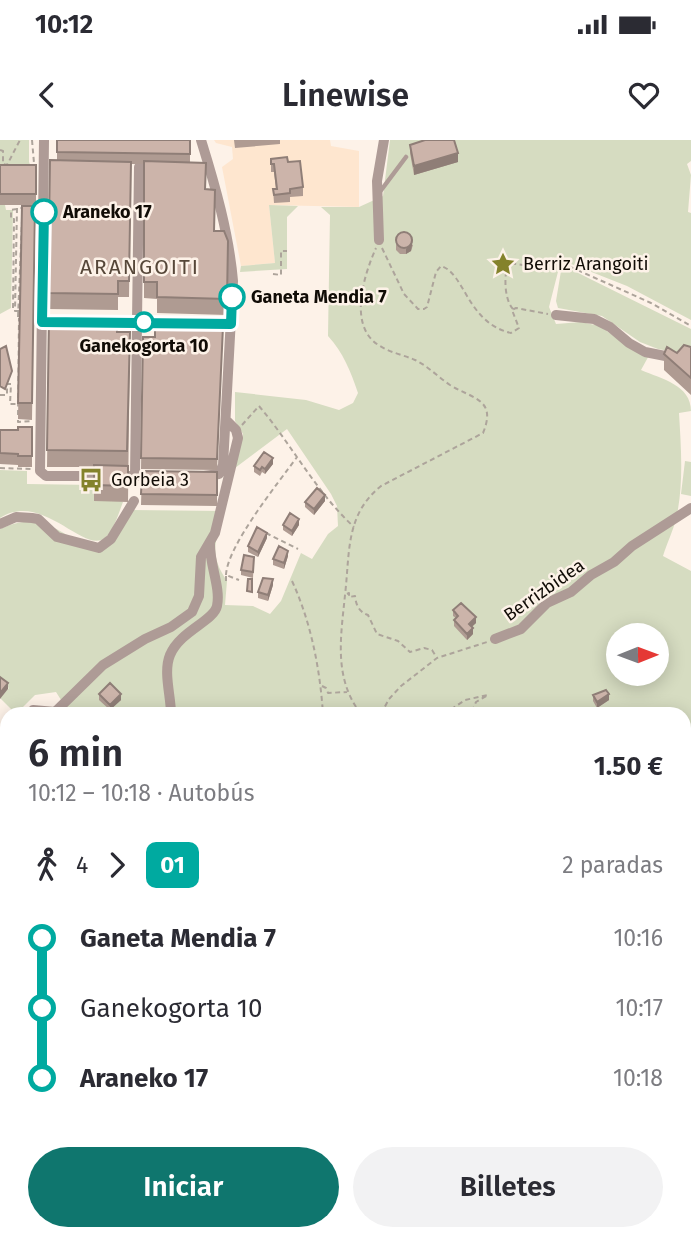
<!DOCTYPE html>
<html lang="es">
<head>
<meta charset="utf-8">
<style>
	body { margin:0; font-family:"Fira Sans",sans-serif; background:#f2f2f3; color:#2b2b33; height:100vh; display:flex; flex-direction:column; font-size:26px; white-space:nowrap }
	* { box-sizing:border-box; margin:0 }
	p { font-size:23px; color:#7c7c81 }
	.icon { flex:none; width:38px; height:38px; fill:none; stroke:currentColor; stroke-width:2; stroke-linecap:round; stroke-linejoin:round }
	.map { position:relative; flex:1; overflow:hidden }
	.drawer { position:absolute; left:0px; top:567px; width:691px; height:534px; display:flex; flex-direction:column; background:#fff; border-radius:21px 21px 0 0; box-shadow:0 4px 18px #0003 }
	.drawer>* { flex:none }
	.badge { padding:0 14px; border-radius:10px; font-size:24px; line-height:46px }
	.needle { width:46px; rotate:89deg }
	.tools { position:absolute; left:606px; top:483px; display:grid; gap:14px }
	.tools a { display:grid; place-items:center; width:63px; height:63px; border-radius:50%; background:#fff; box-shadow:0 4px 18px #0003; font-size:35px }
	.map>.badge { position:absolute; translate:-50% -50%; box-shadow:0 0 0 4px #fff }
	.legs { display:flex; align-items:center; gap:10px; height:77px; padding:0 28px; font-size:23px }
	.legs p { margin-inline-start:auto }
	.overview { display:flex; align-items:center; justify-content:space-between; height:119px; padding:0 28px }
	h1 { font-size:38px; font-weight:600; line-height:52px }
	.button { display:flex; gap:14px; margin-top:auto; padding:14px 28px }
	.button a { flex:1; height:80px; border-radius:42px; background:#0f766e; color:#fff; font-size:28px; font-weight:600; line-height:80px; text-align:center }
	.button a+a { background:#f2f2f3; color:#2b2b33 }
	ul { padding:0 28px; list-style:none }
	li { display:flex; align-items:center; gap:24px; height:70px; font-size:26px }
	li i { display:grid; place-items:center; width:10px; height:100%; margin:0 9px; background:currentColor }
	li i::after { content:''; width:18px; height:18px; margin:-9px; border:5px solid; border-radius:50%; background:#fff }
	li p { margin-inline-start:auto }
	li:first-child i { background:linear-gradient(#0000 50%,currentColor 0) }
	li:last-child i { background:linear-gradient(currentColor 50%,#0000 0) }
	.status { display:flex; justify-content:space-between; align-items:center; height:49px; padding:0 35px; background:#fff; direction:ltr }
	.status svg { height:19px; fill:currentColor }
	header { display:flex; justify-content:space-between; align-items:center; height:91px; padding:0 28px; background:#fff; font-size:32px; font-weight:600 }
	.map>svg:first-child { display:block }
</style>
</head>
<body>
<div class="status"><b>10:12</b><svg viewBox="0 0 49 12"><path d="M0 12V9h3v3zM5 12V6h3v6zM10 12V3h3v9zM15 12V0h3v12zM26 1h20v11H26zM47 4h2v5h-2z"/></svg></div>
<header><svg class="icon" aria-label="back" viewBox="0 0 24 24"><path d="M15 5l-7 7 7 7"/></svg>Linewise<svg class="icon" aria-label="heart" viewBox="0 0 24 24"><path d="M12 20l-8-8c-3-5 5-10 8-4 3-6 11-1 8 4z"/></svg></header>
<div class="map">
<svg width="691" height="1100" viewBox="0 0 691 1100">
	<rect width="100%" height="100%" fill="#fdf2e8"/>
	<path fill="#fee6cf" d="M214,0H330L331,6L359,11V67L269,65L275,123L241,126L222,27L233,19L232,7L216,3Z"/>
	<path fill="#d6dcc1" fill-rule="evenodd" d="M0,0H29V22L33,32L0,36Z
		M390,0H691V21L687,24L691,35L688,72L691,73V180L627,146L561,120L549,167L556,184L581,182L600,186L615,197L652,210L641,230C662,239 691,245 691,271L679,273C681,307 684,345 676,379C673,391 667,403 663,416L691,431V1100H221L214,1094H684V574H70L56,552L35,555L16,574L0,558L9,548L0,541V389C33,375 46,382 75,400C84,406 90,410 101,411L131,370L224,371C216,402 208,413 227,441L225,465L253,466L270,474L281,461L301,413L312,419L328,394L338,386L337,366L331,354L287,289L235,328L243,294L235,281V252L306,260L339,270L353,263L358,253C351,232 343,212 328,196L330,75L321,67H359L383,56ZM618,495H656V534H618Z
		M0,65H5L6,70H13L11,168L0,174Z
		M269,65L298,66L287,77V129L240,132L241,126L275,123Z
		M562,125L691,189V215L658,209L640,202L602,176L558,168L556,161Z
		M685,321L691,322V356L681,354Z
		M0,330L27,331V344L94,345L123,362C119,372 114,390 106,397C85,417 43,350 0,378Z
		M0,767L7,768V896L0,893Z
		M0,1016L7,1050V1094H167L183,1100H0Z"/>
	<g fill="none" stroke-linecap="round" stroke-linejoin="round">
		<path stroke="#dad0c6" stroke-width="16" stroke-dasharray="16 8" stroke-linecap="butt" d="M0,1070L6,1043
			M280,1094L295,1100"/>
		<path stroke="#ada49b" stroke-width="2" stroke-dasharray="5 3.5" stroke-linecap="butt" d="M32,0L34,23
			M0,10L3,11V24L7,25L20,0
			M382,108L404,154L418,169H424L427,167L436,132L441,126C465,133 467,183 511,193L519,188L512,170L516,168L548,174
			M273,134L281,135V111H287
			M13,168L14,79H11V70L17,69
			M513,169C504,159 504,136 508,123L531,126L553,123L564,124L651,163L691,186
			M19,171H15L17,68H22
			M18,177L22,81
			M0,255H7V244H11L10,264H16
			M18,275L19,178
			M18,280V282L32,281
			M242,285L259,266C292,305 316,352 354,387
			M0,328L31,329
			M266,393L298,409
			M226,435C227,406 279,342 297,317
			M226,441V435L239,440
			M292,441C311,482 320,529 323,574
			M347,454L349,453V457L355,456C356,465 359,472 368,475L377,494L398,501L410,512L424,508L432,510L437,518
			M322,546L326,548L328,553L347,552
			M361,574C333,538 341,496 345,455C350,413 345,375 381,346L483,293C497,259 473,259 450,245C438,237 428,226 415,220C404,215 391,213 380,206C347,187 364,135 376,108
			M381,574L389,559L401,546L437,518L487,502
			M444,574L465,560L488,555L476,562L471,574
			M0,655L5,668
			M0,669L7,668
			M0,700L7,701
			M0,1077L7,1082
			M684,1093H691
			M23,1094L31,1100
			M562,1094L564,1100
			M356,1100L357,1094
			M435,1100L437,1094
			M578,1100L582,1094
			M644,1100L660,1094H669"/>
		<path stroke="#ae9b96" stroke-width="4.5" d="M379,53L406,17
			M684,748L691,751
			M187,1094L196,1100"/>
		<path stroke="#ae9b96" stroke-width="10" d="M44,0L40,331L46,336H154
			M201,0C215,45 229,94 233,141L223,325L219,334L204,336
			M379,100L377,41L384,0
			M556,175L594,179L610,187L629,203L645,212L691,221
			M105,182L231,184
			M135,336L139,27
			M0,384L16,377L32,378L38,379L57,397L99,408L111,399L134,361
			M495,499L521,489L547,463L571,452L591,435L614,422L632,406L691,368
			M30,574L33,570L55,572
			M53,574L103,525L145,499L171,487L192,472L199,456L201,417L215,393L238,298L236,290L226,280
			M171,574C171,556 163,532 170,515C180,491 214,481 217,466C221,447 209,424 210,402
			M0,907L7,910"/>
		<path stroke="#725249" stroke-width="14" d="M0,934L7,937"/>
		<path stroke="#67463c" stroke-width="16" d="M0,950L7,956
			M0,973L4,975
			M0,1002L7,1025
			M6,1043L7,1034"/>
	</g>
	<path fill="#af9b92" d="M57,0H190V22L206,49L214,91L228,101L227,175L157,173V159L144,158V24H131L129,157H118V170L48,169L50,20H57Z
		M234,0H280V4L235,8Z
		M410,5L458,22L414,35L410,13Z
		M271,19L288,22L303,47V56L290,57V62L274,63L273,49H276L274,32H271Z
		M0,25H36V65H0Z
		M22,66H35L32,280L18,279Z
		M396,96L413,105L411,111L406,114H400L396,110Z
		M49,178L117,192H130L128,362L94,361V327H47Z
		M223,186L217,330L141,329L143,197H155Z
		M691,207V255L664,230V214L677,213Z
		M32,287V327H18V325L0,324V290H18Z
		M273,324L265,334L262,332L260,336L254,332V326Z
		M142,331L217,332V366L141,365Z
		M325,361L314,375L305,367V362Z
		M283,385H299L292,396L283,390Z
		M267,398L258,417L248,412V406Z
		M288,416L284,429L273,425V419Z
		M254,417L253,438L241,435V430Z
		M273,445L268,461L258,458V452Z
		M453,470L476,483L472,487L473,494L467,500L454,486V480L456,478L453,476Z
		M99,554L121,560L110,570L99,560Z
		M593,555L609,560L597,568L593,561Z
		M7,630V648L1,641V635Z
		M0,706L7,708V729L0,727Z
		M0,739L7,740V759L0,758Z"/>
	<path fill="#8f7e77" d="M458,13V22L414,35V26Z
		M413,99L411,111L406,114V109Z
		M273,318V324L265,334V329Z
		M325,355V361L314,375V369Z
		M299,379V385L292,396V391Z
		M267,393V398L258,417V412Z
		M288,411V416L284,429V423Z
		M273,439V445L268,461V455Z
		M476,477V483L469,489V484Z
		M473,488V494L467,500V494Z
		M8,543V549L0,559V553Z
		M121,554V560L110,570V565Z
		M609,554V560L597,568V562Z
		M5,620V626L0,631V626Z"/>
	<path fill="#ccb4aa" stroke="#8f7e77" stroke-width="2" d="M57,0H190V14L57,12Z
		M425,0H454L458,13L414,26L410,5Z
		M287,17L288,22L300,21L303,47L290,49V53L274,55L273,49H277L274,24H271V19Z
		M50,20L131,22L129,141H118V154L48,153Z
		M144,21L206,23L205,49L215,50L214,91H224L228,101L227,159L157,157V142H144Z
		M0,25H36V54H0Z
		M22,66H35L32,263H18Z
		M396 100a8 8 0 1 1 16 0a8 8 0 1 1-16 0Z
		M49,178H117V192H130L127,311L47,310Z
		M155,184L223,186L217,319L141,318L143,197H155Z
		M684,205L691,207V238L664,214L667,207L677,213Z
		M6,206L12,231L5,249L0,246V209Z
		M18,287H32V316H18V314L0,313V290H18Z
		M264,312L273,318L265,329L262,327L260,330L254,326Z
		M94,325L128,326V346L94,345Z
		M142,331L217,332V355L141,354Z
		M317,348L325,355L314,369L305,362Z
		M290,373L299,379L292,391L283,385Z
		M257,387L267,393L258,412L248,406Z
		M279,406L288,411L284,423L273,419Z
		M244,415L254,417L253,432L241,430Z
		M263,438L273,439L268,455L258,452Z
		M248,439H252V452L247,451Z
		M461,463L476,477L469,484L473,488L467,494L454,480L458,476L453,470Z
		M0,537L8,543L0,553Z
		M110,543L121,554L110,565L99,554Z
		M606,550L609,554L597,562L593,555Z
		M0,616L5,620L0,626Z
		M7,630V642L1,635Z
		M0,706L7,708V723L0,721Z
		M0,739L7,740V754L0,753Z"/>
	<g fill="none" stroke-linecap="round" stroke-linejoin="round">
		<g stroke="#fff" stroke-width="16">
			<path id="line-1" d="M44,72L42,182L231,184L232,157"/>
		</g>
		<use href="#line-1" stroke="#00aaa0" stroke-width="10"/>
	</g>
	<defs>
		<g id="sight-bare" transform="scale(1.89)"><path d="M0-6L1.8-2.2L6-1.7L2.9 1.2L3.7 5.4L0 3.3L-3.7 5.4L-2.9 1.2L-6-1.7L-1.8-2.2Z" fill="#84822b" stroke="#fdf2e8" stroke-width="2.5" paint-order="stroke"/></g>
		<g id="bus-bare" transform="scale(1.89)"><path d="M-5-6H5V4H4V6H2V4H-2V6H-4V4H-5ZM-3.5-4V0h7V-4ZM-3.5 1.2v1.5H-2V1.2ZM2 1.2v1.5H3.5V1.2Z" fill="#84822b" stroke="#fdf2e8" stroke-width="2.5" paint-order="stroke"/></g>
	</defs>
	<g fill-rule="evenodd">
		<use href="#sight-bare" x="503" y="124"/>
		<use href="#bus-bare" x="91" y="340"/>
	</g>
	<g fill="#fff" stroke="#00aaa0" stroke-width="3.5">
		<circle cx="44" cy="72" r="12"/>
		<circle cx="232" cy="157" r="12"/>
		<circle cx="144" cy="182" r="9"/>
	</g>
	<g text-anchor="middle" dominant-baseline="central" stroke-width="5" stroke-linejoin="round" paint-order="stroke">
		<g font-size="18" font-weight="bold" fill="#110c06" stroke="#fdf2e8" text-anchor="start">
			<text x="63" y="72">Araneko 17</text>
			<text x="251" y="157">Ganeta Mendia 7</text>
			<text x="144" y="206" text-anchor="middle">Ganekogorta 10</text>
		</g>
		<g font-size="18" fill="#110c06" stroke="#fdf2e8" text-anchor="start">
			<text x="523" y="124">Berriz Arangoiti</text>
			<text x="111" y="340">Gorbeia 3</text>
		</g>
		<g font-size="18" fill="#110c06" stroke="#fdf2e8">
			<text transform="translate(544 450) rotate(-35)">Berrizbidea</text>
		</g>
		<g font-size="21" letter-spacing="2" fill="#564739" stroke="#fdf2e8">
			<text x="140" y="127">ARANGOITI</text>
		</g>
	</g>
</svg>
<div class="tools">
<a><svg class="needle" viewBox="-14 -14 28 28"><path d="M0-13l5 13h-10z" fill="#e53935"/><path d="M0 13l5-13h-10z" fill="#7c7c81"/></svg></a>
</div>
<section class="drawer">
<div class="overview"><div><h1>6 min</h1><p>10:12 – 10:18 · Autobús</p></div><b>1.50 €</b></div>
<div class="legs"><svg class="icon" aria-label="walk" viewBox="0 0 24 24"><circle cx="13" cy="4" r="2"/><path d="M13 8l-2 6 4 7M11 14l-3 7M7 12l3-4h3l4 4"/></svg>4<svg class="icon" aria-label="forward" viewBox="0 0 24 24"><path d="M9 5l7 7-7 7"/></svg><b class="badge" style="background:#00aaa0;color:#fff">01</b><p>2 paradas</p></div>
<ul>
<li><i style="color:#00aaa0"></i><b>Ganeta Mendia 7</b><p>10:16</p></li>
<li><i style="color:#00aaa0"></i><span>Ganekogorta 10</span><p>10:17</p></li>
<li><i style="color:#00aaa0"></i><b>Araneko 17</b><p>10:18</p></li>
</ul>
<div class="button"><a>Iniciar</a><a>Billetes</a></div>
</section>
</div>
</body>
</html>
